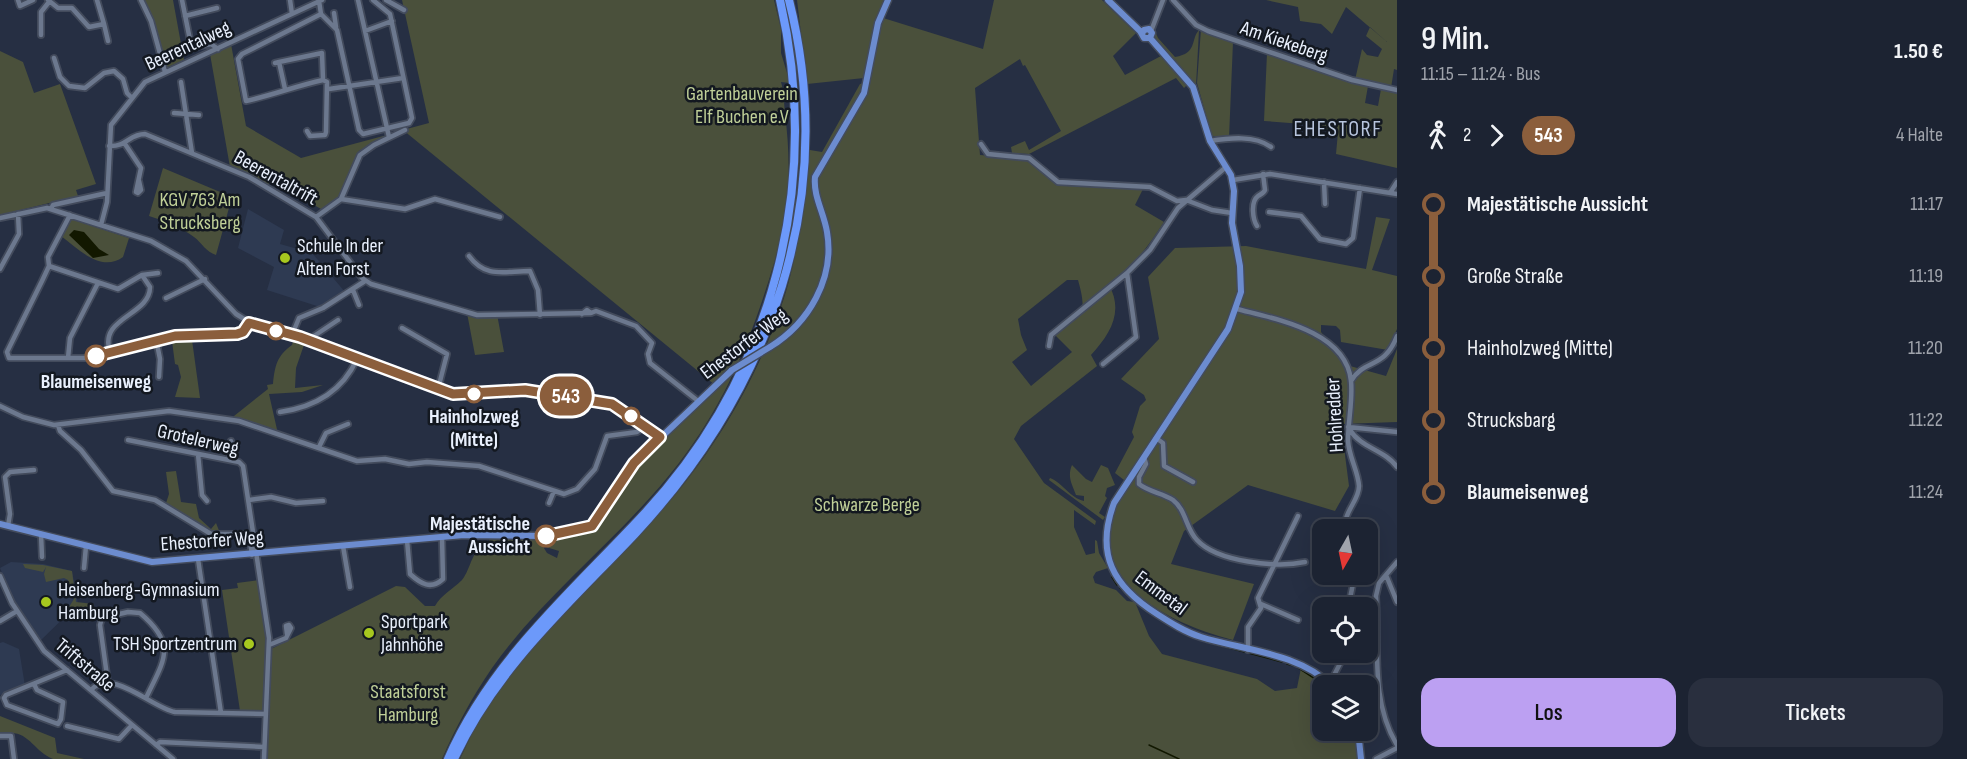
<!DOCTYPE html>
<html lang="de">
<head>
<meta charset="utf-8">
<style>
	body { margin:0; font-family:"Sofia Sans Condensed",sans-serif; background:#292f3e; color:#f1f3f6; height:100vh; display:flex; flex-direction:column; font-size:22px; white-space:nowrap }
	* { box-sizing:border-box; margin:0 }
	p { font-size:20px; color:#a0a4ac }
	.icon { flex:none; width:33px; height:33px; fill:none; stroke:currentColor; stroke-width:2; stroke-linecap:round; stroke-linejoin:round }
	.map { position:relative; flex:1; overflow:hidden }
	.panel { display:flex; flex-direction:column; background:#1c2332; width:570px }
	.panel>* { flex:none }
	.badge { padding:0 12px; border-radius:20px; font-size:21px; line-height:39px }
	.needle { width:39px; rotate:189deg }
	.buttons { position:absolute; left:1312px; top:519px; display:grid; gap:12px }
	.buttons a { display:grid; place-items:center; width:66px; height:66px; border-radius:12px; background:#1c2332; box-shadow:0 6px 24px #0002,0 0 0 2px #3a404d; font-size:30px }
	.map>.badge { position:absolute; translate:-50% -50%; box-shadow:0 0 0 3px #fff }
	.legs { display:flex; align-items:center; gap:9px; height:66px; padding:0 24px; font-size:20px }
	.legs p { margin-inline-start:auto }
	.headline { display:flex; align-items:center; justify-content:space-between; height:102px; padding:0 24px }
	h1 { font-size:33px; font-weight:600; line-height:45px }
	.action { display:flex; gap:12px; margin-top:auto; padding:12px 24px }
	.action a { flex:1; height:69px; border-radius:18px; background:#bca0f2; color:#111; font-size:24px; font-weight:600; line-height:69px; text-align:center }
	.action a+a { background:#292f3e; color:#f1f3f6 }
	ul { padding:0 24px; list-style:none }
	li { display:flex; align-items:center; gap:21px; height:72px; font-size:22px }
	li i { display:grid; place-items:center; width:9px; height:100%; margin:0 8px; background:currentColor }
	li i::after { content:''; width:15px; height:15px; margin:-8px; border:4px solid; border-radius:50%; background:#1c2332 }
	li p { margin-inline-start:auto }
	li:first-child i { background:linear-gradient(#0000 50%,currentColor 0) }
	li:last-child i { background:linear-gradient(currentColor 50%,#0000 0) }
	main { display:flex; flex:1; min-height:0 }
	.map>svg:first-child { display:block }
</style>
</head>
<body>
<main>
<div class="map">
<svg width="1397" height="759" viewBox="0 0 1397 759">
	<rect width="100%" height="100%" fill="#262f43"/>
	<path fill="#2e3a52" d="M248,209L284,230L280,244L312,253L345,292L320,307L267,290L274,267L238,248Z
		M11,562L43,564L72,571L78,604L40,641L13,600L0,568Z
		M3,642L19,649L25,686L0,695V643Z"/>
	<path fill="#4a503b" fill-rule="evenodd" d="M141,0H173L184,60L168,67L163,66L151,21Z
		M402,0H774L781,29V53L790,83L781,82C784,92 784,103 785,114C792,169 789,209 774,263C753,335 725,404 679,463C623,536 544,594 492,668C472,697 456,727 442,759H265L271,649L396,586L405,587L425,606H435C442,594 452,590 462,580C472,568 471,546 490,545L489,539L539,540L547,553L557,558L559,551L546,547L540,539L593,528L637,462L715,385L403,130L429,123Z
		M797,0H885L876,23L864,78L807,84Z
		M994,0H1102L1136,33L1113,56L1125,75L1161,56L1187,85L1184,88L1176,78L1029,154L1012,153L1011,147L1025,141L1029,150L1061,131L1025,65L1023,66L1020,59L975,88L980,155L1027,158L1056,183L1144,187L1135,205L1164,222C1148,247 1133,267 1109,285C1124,312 1110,334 1091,355L1097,366L1021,426L1014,439L1044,483L1096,521L1095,525L1074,510V527L1086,555L1095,553V540L1097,541L1099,553L1108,568L1096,572L1093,577L1095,583L1116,590L1127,601L1135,602L1149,636L1162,654L1257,679L1275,691L1297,688L1301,668L1329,685L1323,686V730L1354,731L1359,759H460C469,740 478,720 488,702C531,631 607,571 662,510C716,449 759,376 784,298C799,251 804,199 810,150L822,152L860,84L870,82L880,17L983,49ZM1067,280H1078C1088,316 1082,311 1054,334L1072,352L1031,386L1012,362L1027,350L1021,335L1018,319Z
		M1266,0H1397V70L1394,69L1391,88L1355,80L1362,49L1367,55L1378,57L1382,49L1366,36L1370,27L1387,42L1346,7L1332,34L1321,24L1300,21L1298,7Z
		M1154,29L1158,38L1175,57C1198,53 1190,40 1199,30L1196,86L1155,40Z
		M1201,29L1233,42L1229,138L1212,136L1197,83Z
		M231,44L246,126L301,158L387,135L359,151L341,198L321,209L271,180L268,185L230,167L210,54Z
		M0,51L23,62L34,93L60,84L96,184L76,190L78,196L0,215Z
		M1267,53L1368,86L1365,103L1378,106L1381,89L1397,93V168L1336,154L1338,132L1303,124L1264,121Z
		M163,168L232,197L216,255C206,252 202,243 194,237C181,227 165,221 149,216Z
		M1376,217L1390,219L1372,270L1397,276V329L1388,350L1341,342L1340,330L1336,326L1321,325V332L1350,366L1386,376L1397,349V422L1341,424L1349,486L1335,511L1248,485L1184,531L1171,564L1254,584L1233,640C1187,628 1123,602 1110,551C1106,536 1111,519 1116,505L1187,387L1124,480L1115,473L1134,437L1132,432L1140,406L1146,400L1144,395L1121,379L1159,339L1148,277L1175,248L1246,246L1366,269Z
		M71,219L129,238L123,257C101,273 78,249 61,236Z
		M467,313L497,314L504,352L475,355Z
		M294,338L305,342L296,368L295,388L323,385L302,392L269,394L278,434L234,420V416L268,389L267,385L273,384C275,365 277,356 292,345Z
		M192,340L200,398L175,397L181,377L178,365L175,364L172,341Z
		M1072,465L1086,479L1092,482L1101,465L1108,468L1115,485L1107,488L1105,496L1107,498L1099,513L1105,517L1103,520L1049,480L1050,478C1063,483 1070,498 1084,501V496L1076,495C1072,484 1067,477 1072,465Z
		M176,471L181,502L196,504L199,518L211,529L216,523L220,533L217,535L165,506L169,494L166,472Z
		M23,564L43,565L72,571L76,602L94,604L87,613L71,615L69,607L74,599L68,580L64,578L46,582L44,574L46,567L43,572L25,568Z
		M259,580L267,639L264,709L261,712L240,711L222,590L238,588L237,583Z
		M0,716L55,738L57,753L84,759H53C32,751 28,726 0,735Z"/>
	<path fill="#121800" d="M74,230L84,232L99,249L109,255L93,258L69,235Z"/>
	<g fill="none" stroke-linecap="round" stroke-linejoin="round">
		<path stroke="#121800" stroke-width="1.5" d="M1112,577L1117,585
			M1120,588L1131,598
			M1203,641L1282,662
			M1287,664L1294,666
			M1297,667L1326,686
			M1353,730L1357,744
			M1149,745L1179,759"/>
		<g stroke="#434b5c" stroke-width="8">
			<path id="minor" d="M18,0L20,6L33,0
				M48,0L58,8H72L89,27L104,24L97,0
				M141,0L151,21L165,72
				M182,0L191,45L195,47L211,44L218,49
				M290,0L292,14
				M358,0L389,137
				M386,0L404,10
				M1173,0L1196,25L1208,31L1352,80L1397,90
				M319,1L321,14L337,30L359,130L363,134L409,123L412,118L390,14L373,0
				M334,13L336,27
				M185,16L217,8
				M104,24L108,41
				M365,31L392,21
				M1151,31L1163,0
				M41,35V12L49,2
				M54,58L60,77L69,86L85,88L104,73L114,71L123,79L127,93L132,98
				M279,62L322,53L323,80
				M275,63L279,62L285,89
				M181,82L192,153
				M329,89L403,78
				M174,113L199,115
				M307,131L310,136L325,135L326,132L327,82L323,80C296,86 273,95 246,101L238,59L242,54L321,14
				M1210,141C1229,138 1255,135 1271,147
				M125,144L141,168L136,192L138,193L141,190L139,181
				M981,144L988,154L1029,158L1058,182L1150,187L1177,201L1186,200L1212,210L1232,213
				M109,146C127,147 129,134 145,134L249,177L316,217L362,278L371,284L477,315L591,313
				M1233,180L1270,174L1397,194
				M1324,182L1325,204
				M1390,193L1397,182
				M341,199L360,155L374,145L405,130
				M51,209L53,205L107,193
				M1269,212L1301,216L1320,239L1346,244L1353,238L1360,188
				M70,215L48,257L49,266L42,281L7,352L9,358H88L175,336L237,334L243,332L249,323
				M316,217L341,199L405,209L435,199L500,217
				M0,218L47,208L151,241L186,261L236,314L252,324L300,337L453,394L525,390L612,404L660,437
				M101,225L107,202L111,125L145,82L322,0
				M1257,226C1253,220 1250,202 1258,196C1261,194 1264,193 1265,190L1263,174
				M469,256C486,279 505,271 530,271L538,290L540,315
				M49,266L118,289L142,275L158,273
				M0,269L19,234L18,214
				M353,290L359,305
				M166,298L205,279
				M1237,309C1275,319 1346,331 1351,381C1353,400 1348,421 1348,441C1349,457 1358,471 1359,486C1359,502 1342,512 1346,530
				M582,314L587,310L591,313L596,311L636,326L652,343L648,354L650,363L698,401
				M402,328L447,354L438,389
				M292,335L299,318L323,308L365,281
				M156,339L160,359L159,377
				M308,340L338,320
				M1049,346L1051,335L1127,273
				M110,352C98,317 150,316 150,287L142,275
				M68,358L70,338L98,283
				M1103,364L1136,337L1127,273L1150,250L1178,208L1226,167
				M1351,381C1365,358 1384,370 1397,336
				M0,406L23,417L54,425L169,411L239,421L357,461L385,459L409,464L427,462L479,466L564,494L577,489L595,469L607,436L637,432L645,426
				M280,412C315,407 342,392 357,359
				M58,425L60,431L81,450L113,491L155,500L211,534H244L250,541L252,555
				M1348,427L1397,432
				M1350,430C1361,448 1385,450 1397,467
				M1156,438L1163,443L1164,466L1193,482
				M128,440L239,462L243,466L269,638L264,759
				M231,441L234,460
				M319,447L326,433L348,424
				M198,454L202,495L207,501
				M1144,457L1146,464L1139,477V484C1149,492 1163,493 1173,500C1186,510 1186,529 1197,540C1217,562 1277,568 1305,562
				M249,500L271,497L296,503L323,501
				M549,503L554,491
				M8,526L10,514L5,477L10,472L34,470
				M41,534L42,557
				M407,540L410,574C421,584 431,590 443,579L442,537
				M343,546L350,587
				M198,559L221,713
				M1397,562L1379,583L1376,596C1379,644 1370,701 1397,745
				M84,568L86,546
				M1386,575L1397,602
				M0,576L12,603L44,651L173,759
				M1261,604L1298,620
				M1348,608L1355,574
				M0,621L17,611
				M269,645L286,638L291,628L289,625L286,626L287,634
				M1248,650V627L1261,608L1258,598L1298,516
				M108,683L100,625L102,618L128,612L140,613C178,645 164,660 146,698
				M1330,683L1346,652
				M34,684L37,690L63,702L61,719L58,724L7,705L4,698L6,695L67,670
				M91,690C112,667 152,708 175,712L266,714
				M67,726L119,739L132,725
				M0,736H11L14,759
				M156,745L160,742L264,747
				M1376,759L1397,748"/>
		</g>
		<g stroke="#434b5c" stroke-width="9">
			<path id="major" d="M1108,0L1140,31L1144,38H1150
				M1142,34L1144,30L1149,29L1152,33L1150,38
				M1150,38L1193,87L1210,141L1231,175L1234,191L1232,223L1240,266L1241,292L1228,329L1114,503C1095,554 1113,586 1157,614C1171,623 1185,632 1201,637C1243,650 1300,653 1332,686
				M770,347C809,323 835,278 827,232C824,213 813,196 815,177L864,93L878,23L888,0
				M0,524L152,562L464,535L543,536L585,529L593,525L634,463L732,370
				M1358,730L1361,759"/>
		</g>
		<g stroke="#434b5c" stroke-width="10">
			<path id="highway" d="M448,759C491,660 573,591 645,513C774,374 822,184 780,0
				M454,759C496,668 568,605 635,534C771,387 839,199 789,0"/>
		</g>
		<use href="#minor" stroke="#6c788e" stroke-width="4.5"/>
		<use href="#major" stroke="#6c8ccf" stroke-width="6"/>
		<use href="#highway" stroke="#6c99fa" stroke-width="8"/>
		<g stroke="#434b5c" stroke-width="9" stroke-linecap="butt">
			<path id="major-bridge" d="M732,370L770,347"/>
		</g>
		<use href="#major-bridge" stroke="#6c8ccf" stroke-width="6"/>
	</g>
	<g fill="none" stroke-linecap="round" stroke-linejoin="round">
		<g stroke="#fff" stroke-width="14">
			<path id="line-1" d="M96,356L175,336L237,334L243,332L249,323L300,337L453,394L525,390L612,404L660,437L634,463L592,526L546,536"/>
		</g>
		<use href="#line-1" stroke="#8b5e3c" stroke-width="9"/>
	</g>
	<g fill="#a7c81f" stroke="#131820" stroke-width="2">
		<circle cx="285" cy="258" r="6"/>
		<circle cx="46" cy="602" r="6"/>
		<circle cx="369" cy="633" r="6"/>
		<circle cx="249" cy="644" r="6"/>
	</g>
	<g fill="#fff" stroke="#8b5e3c" stroke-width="3">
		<circle cx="276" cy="331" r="8"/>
		<circle cx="96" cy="356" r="10"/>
		<circle cx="474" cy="394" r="8"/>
		<circle cx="631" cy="416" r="8"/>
		<circle cx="546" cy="536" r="10"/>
	</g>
	<g text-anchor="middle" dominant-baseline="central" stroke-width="5" stroke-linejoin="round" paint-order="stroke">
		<g font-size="20" fill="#e9f0fd" stroke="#131820">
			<text transform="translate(1284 42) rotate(19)">Am Kiekeberg</text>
			<text transform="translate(188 46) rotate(-25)">Beerentalweg</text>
			<text transform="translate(276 178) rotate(29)">Beerentaltrift</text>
			<text transform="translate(744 344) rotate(-37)">Ehestorfer Weg</text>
			<text transform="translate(1335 415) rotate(-93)">Hohlredder</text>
			<text transform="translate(198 440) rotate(13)">Grotelerweg</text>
			<text transform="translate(212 541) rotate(-4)">Ehestorfer Weg</text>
			<text transform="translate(1161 593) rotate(37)">Emmetal</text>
			<text transform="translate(85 665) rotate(40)">Triftstraße</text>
		</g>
		<g font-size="20" fill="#c0d098" stroke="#131820">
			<text x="742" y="94">Gartenbauverein<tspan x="742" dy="23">Elf Buchen e.V</tspan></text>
			<text x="200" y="200">KGV 763 Am<tspan x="200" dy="23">Strucksberg</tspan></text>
			<text x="867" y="505">Schwarze Berge</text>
			<text x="408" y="692">Staatsforst<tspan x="408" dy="23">Hamburg</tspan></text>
		</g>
		<g font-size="20" fill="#e9f0fd" stroke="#131820" text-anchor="start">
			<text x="297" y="246">Schule In der<tspan x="297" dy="23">Alten Forst</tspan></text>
			<text x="58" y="590">Heisenberg-Gymnasium<tspan x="58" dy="23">Hamburg</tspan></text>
			<text x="381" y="622">Sportpark<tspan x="381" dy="23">Jahnhöhe</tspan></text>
			<text x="237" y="644" text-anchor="end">TSH Sportzentrum</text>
		</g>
		<g font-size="20" font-weight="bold" fill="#e9f0fd" stroke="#131820">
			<text x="96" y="382">Blaumeisenweg</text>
			<text x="474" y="417">Hainholzweg<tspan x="474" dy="23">(Mitte)</tspan></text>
			<text x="530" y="524" text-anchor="end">Majestätische<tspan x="530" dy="23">Aussicht</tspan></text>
		</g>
		<g font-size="22" letter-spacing="1.5" fill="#b8c5de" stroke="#131820">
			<text x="1338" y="129">EHESTORF</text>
		</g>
	</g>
</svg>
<div class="buttons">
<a><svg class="needle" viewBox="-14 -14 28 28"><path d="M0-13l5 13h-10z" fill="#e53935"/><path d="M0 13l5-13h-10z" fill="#a0a4ac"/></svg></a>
<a><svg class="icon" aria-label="locate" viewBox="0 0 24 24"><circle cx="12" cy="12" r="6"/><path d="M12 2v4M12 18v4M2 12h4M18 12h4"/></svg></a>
<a><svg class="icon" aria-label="layers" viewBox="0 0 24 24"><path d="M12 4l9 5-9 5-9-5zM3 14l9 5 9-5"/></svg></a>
</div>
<b class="badge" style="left:566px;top:396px;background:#8b5e3c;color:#fff">543</b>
</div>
<section class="panel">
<div class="headline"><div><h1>9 Min.</h1><p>11:15 – 11:24 · Bus</p></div><b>1.50 €</b></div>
<div class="legs"><svg class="icon" aria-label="walk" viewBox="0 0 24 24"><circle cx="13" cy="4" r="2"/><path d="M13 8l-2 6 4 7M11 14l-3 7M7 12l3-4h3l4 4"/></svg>2<svg class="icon" aria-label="forward" viewBox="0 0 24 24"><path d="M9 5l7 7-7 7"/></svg><b class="badge" style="background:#8b5e3c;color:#fff">543</b><p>4 Halte</p></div>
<ul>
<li><i style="color:#8b5e3c"></i><b>Majestätische Aussicht</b><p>11:17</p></li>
<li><i style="color:#8b5e3c"></i><span>Große Straße</span><p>11:19</p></li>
<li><i style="color:#8b5e3c"></i><span>Hainholzweg (Mitte)</span><p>11:20</p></li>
<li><i style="color:#8b5e3c"></i><span>Strucksbarg</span><p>11:22</p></li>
<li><i style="color:#8b5e3c"></i><b>Blaumeisenweg</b><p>11:24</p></li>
</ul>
<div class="action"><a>Los</a><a>Tickets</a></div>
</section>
</main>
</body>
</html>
